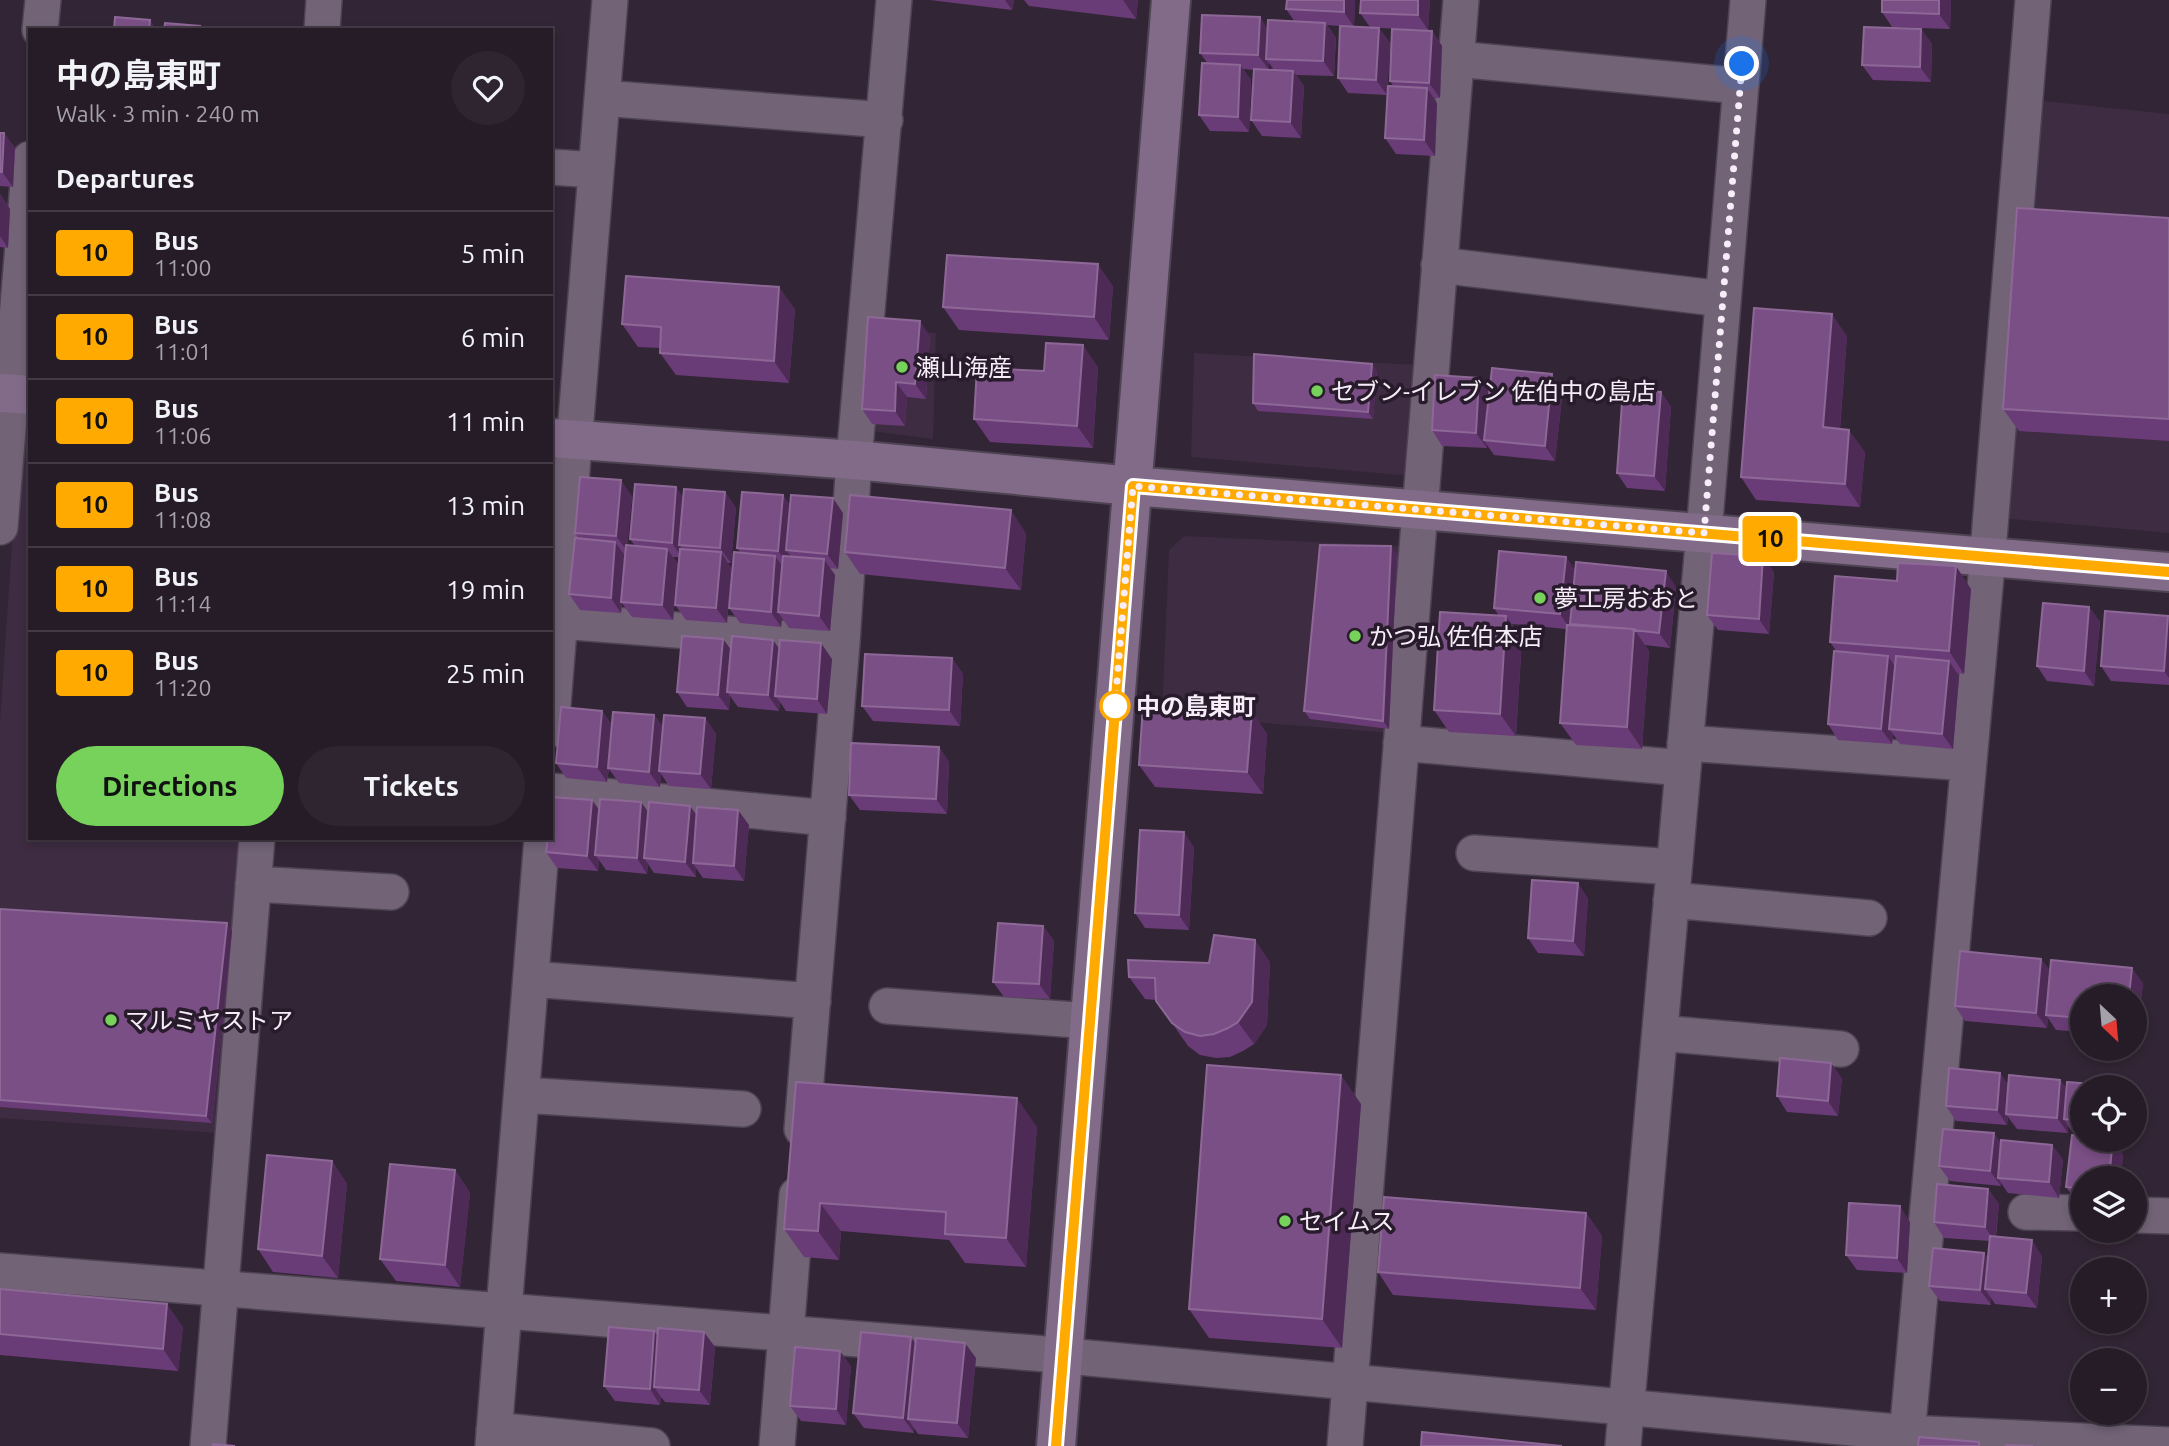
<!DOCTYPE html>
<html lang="en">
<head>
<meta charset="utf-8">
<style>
	body { margin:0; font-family:Ubuntu,"Noto Sans JP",sans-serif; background:#2e2530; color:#f1f3f6; height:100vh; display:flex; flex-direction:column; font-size:26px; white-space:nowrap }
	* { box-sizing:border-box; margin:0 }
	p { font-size:23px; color:#a4a1a8 }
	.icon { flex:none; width:38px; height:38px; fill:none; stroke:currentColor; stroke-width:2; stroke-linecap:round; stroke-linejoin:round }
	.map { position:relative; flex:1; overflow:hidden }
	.sheet { position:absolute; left:28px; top:28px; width:525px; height:812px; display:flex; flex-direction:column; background:#261c28; border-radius:0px; box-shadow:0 4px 10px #0003,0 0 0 2px #423a45 }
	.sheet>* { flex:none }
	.badge { padding:0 14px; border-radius:5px; font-size:24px; line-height:46px }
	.needle { width:46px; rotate:154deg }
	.controls { position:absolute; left:2070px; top:984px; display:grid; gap:14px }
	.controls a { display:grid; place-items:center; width:77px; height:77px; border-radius:50%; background:#261c28; box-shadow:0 4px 10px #0003,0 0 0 2px #423a45; font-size:35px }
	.you { position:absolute; width:35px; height:35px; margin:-18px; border:5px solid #fff; border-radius:50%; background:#1a73e8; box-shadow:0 0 0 10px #1a73e833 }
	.map>.badge { position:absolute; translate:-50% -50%; box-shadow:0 0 0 4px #fff }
	h2 { padding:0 28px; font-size:26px; line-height:63px }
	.round { display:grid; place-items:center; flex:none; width:74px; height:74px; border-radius:37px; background:#2e2530 }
	.summary { display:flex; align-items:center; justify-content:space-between; height:119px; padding:0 28px }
	h1 { font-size:33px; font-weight:700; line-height:52px }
	.action { display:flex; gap:14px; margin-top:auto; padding:14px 28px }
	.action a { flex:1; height:80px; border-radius:42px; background:#76d25a; color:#111; font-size:28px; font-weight:700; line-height:80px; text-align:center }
	.action a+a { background:#2e2530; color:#f1f3f6 }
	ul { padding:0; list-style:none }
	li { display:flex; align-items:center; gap:21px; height:84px; padding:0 28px; border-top:2px solid #423a45 }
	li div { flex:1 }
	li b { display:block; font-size:26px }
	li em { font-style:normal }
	li .badge { min-width:77px; font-weight:700; text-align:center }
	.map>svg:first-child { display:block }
</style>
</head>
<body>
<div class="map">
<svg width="2169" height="1446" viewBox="0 0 2169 1446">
	<rect width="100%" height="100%" fill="#322535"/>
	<path fill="#3e2c42" d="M2034,100L2169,114V533L2001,518Z
		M878,327L936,333L933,439L871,431Z
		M1194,353L1419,365L1413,476L1191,457Z
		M20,423L30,424V838H243L217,1133L0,1118V722Z
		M1184,536L1405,546L1392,733L1162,715L1169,550Z"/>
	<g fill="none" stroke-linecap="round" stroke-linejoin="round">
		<g stroke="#4e4352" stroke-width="38">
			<path id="street" d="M40,30L43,0
				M322,30L324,0
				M1456,59L1741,86
				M602,98L885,120
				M551,167L596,170
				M1439,265L1723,299
				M0,527L30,159
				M560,621L842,643
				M551,729L610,0
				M1401,743L1683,768
				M1685,743L1968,763
				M551,791L828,818
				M1474,853L1674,867
				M253,884L391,892
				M1671,900L1869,918
				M531,979L813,1001
				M887,1006L1090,1021
				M1660,1033L1841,1049
				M522,1095L743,1109
				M802,1129L842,643L854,460L894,0
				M2026,1212L2082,1213
				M2135,1215L2169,1216
				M0,1271L1034,1353L1907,1433L2169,1445
				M494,1430L652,1446
				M208,1446L257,838
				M493,1446L542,838
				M777,1446L797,1195
				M1345,1446L1461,0
				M1623,1446L1704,533L1748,0
				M1906,1446L1986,576L2033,0"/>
		</g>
		<g stroke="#4e4352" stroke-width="42">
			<path id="secondary" d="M0,393L30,395
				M551,438L854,460L1133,486L2169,572
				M1056,1446L1171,0"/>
		</g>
		<use href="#street" stroke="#726377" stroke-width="35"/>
		<use href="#secondary" stroke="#826b89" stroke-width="38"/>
	</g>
	<path fill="#6a3c77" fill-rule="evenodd" d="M930,0H1014L1012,10Z
		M1024,0H1138L1136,19L1029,6Z
		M1287,0H1355L1354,26L1370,27L1360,13L1361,0H1430L1428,30L1379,28L1390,43L1387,95L1348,93L1338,78L1340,26L1327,25L1336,38L1334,76L1296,75L1304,86L1301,138L1262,136L1251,120L1254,70L1243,69L1251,80L1249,132L1210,131L1199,115L1208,64L1200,53L1268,28L1295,22L1286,9ZM1269,63L1274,70H1269Z
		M1951,0L1950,29L1892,27L1882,12Z
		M1921,29L1932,44L1931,82L1873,80L1862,65Z
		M1432,31L1442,46L1440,98H1433L1437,103L1435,156L1396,154L1385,138L1394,87L1390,81Z
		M0,133H4L15,148L13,187L0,186Z
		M0,194L10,209L8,248L0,247Z
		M2169,218V441L2019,431L2003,409Z
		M1113,286L1109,340L959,330L943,307Z
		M795,309L789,383L676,375L660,353V348L638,347L622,324Z
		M930,336L926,399L907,397L905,426L872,424L862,409Z
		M1847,336L1840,429L1865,452L1860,507L1756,500L1741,477Z
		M1372,364L1377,372L1373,419L1258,411L1253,403Z
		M1098,367L1093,448L990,442L974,419L1044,371Z
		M1563,389L1555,461L1494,455L1487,445V448L1442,446L1432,430L1489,392Z
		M1661,392L1671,407L1665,491L1627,488L1617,473Z
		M725,492L736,508L731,563H728L731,568L727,623L686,620L675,605L679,557H673L678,564L673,620L632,617L622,603L621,613L580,610L569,594L579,539L575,533L632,496L627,546H635L630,539L683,497Z
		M783,495L790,506L843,513L838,569L830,568L835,575L830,631L789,628L782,618L781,627L740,623L729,608L741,553L737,548Z
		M1026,533L1021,590L860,574L845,552Z
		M1397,554L1389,729L1310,719L1304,711Z
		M1566,557L1575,571L1676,587L1670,648L1645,645L1649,651L1642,749L1576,745L1560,723L1566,629L1512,624L1522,639L1516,736L1449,732L1434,710L1499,616L1494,608Z
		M1774,572L1769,634L1718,630L1707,615Z
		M1971,589L1964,674L1957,673L1959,676L1953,749L1900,744L1893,734L1892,744L1838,740L1828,724L1837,652L1830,642Z
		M2089,607L2100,622L2094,686L2047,681L2037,666Z
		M2168,616L2169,618V685L2111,681L2101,666Z
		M723,639L731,650L779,648L832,659L827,714L786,711L780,702L779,711L738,707L730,696L729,710L687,707L677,692Z
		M952,658L963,674L960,726L873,721L862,706Z
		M602,711L612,725L654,715L663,727L705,718L716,734L711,789L669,786L661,774L660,787L619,783L609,769L607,782L566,778L556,763Z
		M1252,712L1267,734L1263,794L1155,787L1139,765Z
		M939,747L949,762L947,814L860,810L849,795Z
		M599,810L697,815L749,825L744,881L703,878L696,868V877L654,873L648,864L647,874L606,870L599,860L598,871L557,868L546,852Z
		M1194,847L1189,930L1145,928L1135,913Z
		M1588,898L1584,956L1538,953L1528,938Z
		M0,909L232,931L212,1123L0,1107Z
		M1043,926L1054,941L1050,999L1004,997L993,982Z
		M2041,959L2050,971L2143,983L2137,1037H2135V996H2082V1032L2056,1030L2048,1018L2047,1028L1965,1021L1955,1006Z
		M1270,962L1267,1025L1254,1044L1243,1051L1230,1057L1216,1058L1200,1055L1188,1046L1156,1000L1145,999L1129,977L1209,963Z
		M1949,1068L2000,1073L2008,1085L2009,1075L2060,1080L2066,1088L2067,1082L2119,1087H2082V1135L2074,1134L2068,1126V1133L2017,1129L2008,1117L2007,1125L1956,1121L1946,1106Z
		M1842,1078L1838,1116L1787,1112L1777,1096Z
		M796,1082L1037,1127L1026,1267L965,1263L949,1240L841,1231L839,1260L804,1257L784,1229Z
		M1361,1104L1342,1348L1209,1338L1189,1309Z
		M2001,1143L2052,1145L2063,1160L2059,1198L2008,1193L2001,1183V1186L1950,1181L1939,1166Z
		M2123,1154L2121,1178H2082V1203L2077,1202L2066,1187Z
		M332,1161L347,1184L338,1278L273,1272L258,1249Z
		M455,1170L470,1193L460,1287L396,1281L380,1259Z
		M1988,1189L1999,1204L1996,1237L2042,1256L2037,1308L1995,1304L1991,1298V1305L1940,1301L1929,1286L1984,1253L1988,1259L1990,1241L1944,1238L1934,1222Z
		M1586,1213L1602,1236L1596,1310L1393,1295L1378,1272Z
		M1910,1222L1907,1273L1857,1270L1846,1255Z
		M0,1289L183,1327L178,1371L0,1355Z
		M654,1331L658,1336L715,1347L710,1405L665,1402L661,1397L660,1405L615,1401L604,1386Z
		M911,1337L915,1343L976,1358L968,1438L918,1434L914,1428V1433L864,1428L853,1413Z
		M851,1366L846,1425L801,1421L790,1406Z"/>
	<path fill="#4e2b57" d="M1005,0H1014L1012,10Z
		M1123,0H1138L1136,19Z
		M1344,0H1355L1354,27L1344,12Z
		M1418,0H1430L1428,30L1418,15Z
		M1939,0H1951L1950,29L1939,14Z
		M1260,17L1270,32L1266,59L1269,63V70L1258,55Z
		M150,20L157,30H149Z
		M1325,23L1336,38L1334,76L1323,61Z
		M1379,28L1390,43L1387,95L1376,80Z
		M1921,29L1932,44L1931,82L1920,67Z
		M1432,31L1442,46L1440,98L1429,83Z
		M1240,65L1251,80L1249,132L1238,117Z
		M1293,71L1304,86L1301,138L1290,122Z
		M1427,88L1437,103L1435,156L1424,140Z
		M4,133L15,148L13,187L2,172Z
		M0,194L10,209L8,248L0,236Z
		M1098,264L1113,286L1109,340L1094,317Z
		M779,287L795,309L789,383L774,361Z
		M1832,314L1847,336L1838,450L1823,427Z
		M920,321L930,336L926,399L915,384Z
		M1083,345L1098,367L1093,448L1077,426Z
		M1372,364L1377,372L1373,419L1368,412Z
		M1552,374L1563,389L1555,461L1545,446Z
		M1479,378L1490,393L1484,440L1487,445V448L1476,433Z
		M896,382L907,397L905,426L895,411Z
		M1661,392L1671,407L1665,491L1654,476Z
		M1849,430L1865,452L1860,507L1845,484Z
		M621,480L632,496L627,551L616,536Z
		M676,487L687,502L679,545L683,550L682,558L672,543Z
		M725,492L736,508L731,563L720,548Z
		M783,495L794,511L786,550L790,555L789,566L778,551Z
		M833,498L843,513L838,569L827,554Z
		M1011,510L1026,533L1021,590L1005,568Z
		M615,542L626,557L621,613L611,598Z
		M1391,546L1397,554L1389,729L1383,721Z
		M667,549L678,564L673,620L662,605Z
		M721,552L731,568L727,623L716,608Z
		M775,556L786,571L778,612L782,618L781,627L771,612Z
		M1763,556L1774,572L1769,634L1759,619Z
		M1566,557L1577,572L1571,630L1560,614Z
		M824,559L835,575L830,631L819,616Z
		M1956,566L1971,589L1964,674L1949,651Z
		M1666,571L1676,587L1670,648L1659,633Z
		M2089,607L2100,622L2094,686L2084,671Z
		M1506,616L1522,639L1516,736L1500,714Z
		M2168,616L2169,618V678L2164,671Z
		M1634,629L1649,651L1642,749L1627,727Z
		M723,639L734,654L727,692L730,696L729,710L718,695Z
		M773,640L784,655L775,696L780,702L779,711L768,695Z
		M821,643L832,659L827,714L817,699Z
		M1888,656L1898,671L1889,729L1893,734L1892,744L1881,729Z
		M952,658L963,674L960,726L949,710Z
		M1949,661L1959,676L1953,749L1942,734Z
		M602,711L613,726L607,782L597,767Z
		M1252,712L1267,734L1263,794L1247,772Z
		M654,715L665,730L659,771L661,774L660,787L649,772Z
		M705,718L716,734L711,789L700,774Z
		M939,747L949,762L947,814L936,799Z
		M592,800L603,815L595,855L599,860L598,871L587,856Z
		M641,802L652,817L644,858L648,864L647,874L637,858Z
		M690,806L701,821L693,863L696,868V877L685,862Z
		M738,810L749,825L744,881L734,866Z
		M1184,832L1194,847L1189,930L1179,915Z
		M1578,883L1588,898L1584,956L1573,941Z
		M227,923L232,931L212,1123L206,1116Z
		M1043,926L1054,941L1050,999L1039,984Z
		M1255,940L1270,962L1267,1025L1254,1044L1238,1022Z
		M2041,959L2052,974L2046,1015L2048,1018L2047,1028L2036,1013Z
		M2132,968L2143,983L2137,1037L2135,1034V996H2129Z
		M1831,1063L1842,1078L1838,1116L1828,1101Z
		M2000,1073L2010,1088L2006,1114L2008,1117L2007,1125L1997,1110Z
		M1341,1075L1361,1104L1342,1348L1322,1319Z
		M2060,1080L2071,1095L2064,1119L2068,1126V1133L2057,1118Z
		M1017,1098L1037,1127L1026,1267L1006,1238Z
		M1994,1133L2005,1148L1998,1178L2001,1183V1186L1990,1171Z
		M2113,1139L2123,1154L2121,1178H2109Z
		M2052,1145L2063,1160L2059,1198L2049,1182Z
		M332,1161L347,1184L338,1278L322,1256Z
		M455,1170L470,1193L460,1287L445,1265Z
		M1988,1189L1999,1204L1995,1242L1985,1227Z
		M820,1203L841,1231L839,1260L818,1231Z
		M1900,1206L1910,1222L1907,1273L1897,1258Z
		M1586,1213L1602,1236L1596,1310L1580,1288Z
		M2032,1240L2042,1256L2037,1308L2026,1293Z
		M1984,1253L1994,1268L1985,1289L1991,1298V1305L1980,1290Z
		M167,1304L183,1327L178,1371L163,1349Z
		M654,1331L665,1346L654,1387L661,1397L660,1405L650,1389Z
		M704,1332L715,1347L710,1405L699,1390Z
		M911,1337L921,1352L908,1419L914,1428V1433L903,1418Z
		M965,1343L976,1358L968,1438L957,1423Z
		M840,1351L851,1366L846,1425L836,1409Z"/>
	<path fill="#7a4f85" stroke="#8d6897" stroke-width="2" d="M1287,0H1344V12L1286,9Z
		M1361,0H1418V15L1360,13Z
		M1882,0H1939V14L1882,12Z
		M1202,15L1260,17L1258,55L1200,53Z
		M115,17L150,20L149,30H114Z
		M1268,20L1325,23L1323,61L1266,59Z
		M165,23L200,26L199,30H164Z
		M1340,26L1379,28L1376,80L1338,78Z
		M1864,27L1921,29L1920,67L1862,65Z
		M1392,29L1432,31L1429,83L1390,81Z
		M1202,63L1240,65L1238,117L1199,115Z
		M1254,69L1293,71L1290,122L1251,120Z
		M1388,86L1427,88L1424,140L1385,138Z
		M0,133H4L2,172H0Z
		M2017,208L2169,218V419L2003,409Z
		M947,255L1098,264L1094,317L943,307Z
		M626,276L779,287L774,361L660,353L661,327L622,324Z
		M1754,308L1832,314L1823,427L1849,430L1845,484L1741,477Z
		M868,317L920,321L915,384L896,382L895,411L862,409Z
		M1046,343L1083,345L1077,426L974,419L977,368L1044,371Z
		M1254,354L1372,364L1368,412L1253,403Z
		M1492,368L1552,374L1545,446L1484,440Z
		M1435,375L1479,378L1476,433L1432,430Z
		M1623,389L1661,392L1654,476L1617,473Z
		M580,477L621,480L616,536L575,533Z
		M635,484L676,487L672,543L630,539Z
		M684,489L725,492L720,548L679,545Z
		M742,492L783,495L778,551L737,548Z
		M791,495L833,498L827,554L786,550Z
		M850,495L1011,510L1005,568L845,552Z
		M575,538L615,542L611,598L569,594Z
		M626,545L667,549L662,605L621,602Z
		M1320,545L1391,546L1383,721L1304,711Z
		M680,549L721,552L716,608L675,605Z
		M1499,551L1566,557L1560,614L1494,608Z
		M734,552L775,556L771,612L729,608Z
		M1712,553L1763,556L1759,619L1707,615Z
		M783,556L824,559L819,616L778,612Z
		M1576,562L1666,571L1659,633L1633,630L1634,629L1570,624Z
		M1898,563L1956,566L1949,651L1830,642L1835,576L1897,581Z
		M2043,603L2089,607L2084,671L2037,666Z
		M2105,611L2168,616L2164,671L2101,666Z
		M1440,612L1506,616L1500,714L1434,710Z
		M1567,625L1634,629L1627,727L1560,723Z
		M682,636L723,639L718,695L677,692Z
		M732,636L773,640L768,695L727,692Z
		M780,640L821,643L817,699L775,696Z
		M1834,651L1888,656L1881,729L1828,724Z
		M865,654L952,658L949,710L862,706Z
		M1896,656L1949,661L1942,734L1889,729Z
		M1143,705L1252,712L1247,772L1139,765Z
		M561,707L602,711L597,767L556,763Z
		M613,712L654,715L649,772L608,768Z
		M664,715L705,718L700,774L659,771Z
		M851,743L939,747L936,799L849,795Z
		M551,797L592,800L587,856L546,852L548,838H551Z
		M600,799L641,802L637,858L595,855Z
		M649,802L690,806L685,862L644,858Z
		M697,807L738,810L734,866L693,863Z
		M1140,830L1184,832L1179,915L1135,913Z
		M1532,880L1578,883L1573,941L1528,938Z
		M0,909L227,923L206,1116L0,1100Z
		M998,923L1043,926L1039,984L993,982Z
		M1214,935L1255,940L1252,1002L1238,1022L1228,1028L1214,1034L1200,1036L1185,1032L1172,1023L1156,1001L1155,978L1129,977L1128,960L1209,963Z
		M1960,951L2041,959L2036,1013L1955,1006Z
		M2051,960L2132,968L2129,996H2082V1018L2046,1015Z
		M1780,1058L1831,1063L1828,1101L1777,1096Z
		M1207,1065L1341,1075L1322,1319L1189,1309Z
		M1949,1068L2000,1073L1997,1110L1946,1106Z
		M2009,1075L2060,1080L2057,1118L2006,1114Z
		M796,1082L1017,1098L1006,1238L945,1234L946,1212L820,1203L818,1231L784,1229Z
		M2067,1082L2118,1086L2082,1087V1121L2064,1119Z
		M1943,1129L1994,1133L1990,1171L1939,1166Z
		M2072,1135L2082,1136V1139H2113L2109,1178H2082V1189L2066,1187Z
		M2001,1140L2052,1145L2049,1182L1998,1178Z
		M267,1155L332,1161L322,1256L258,1249Z
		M390,1164L455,1170L445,1265L380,1259Z
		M1937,1184L1988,1189L1985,1227L1934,1222Z
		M1384,1197L1586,1213L1580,1288L1378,1272Z
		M1849,1203L1900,1206L1897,1258L1846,1255Z
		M1990,1236L2032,1240L2026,1293L1985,1289Z
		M1933,1248L1984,1253L1980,1290L1929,1286Z
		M0,1289L167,1304L163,1349L0,1334Z
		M609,1327L654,1331L650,1389L604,1386Z
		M658,1328L704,1332L699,1390L654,1387Z
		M861,1332L911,1337L903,1418L853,1413Z
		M916,1338L965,1343L957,1423L908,1419Z
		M795,1347L840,1351L836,1409L790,1406Z
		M1422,1432L1562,1446H1421Z
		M1919,1437L1979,1442V1446H1918Z
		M213,1444L235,1446H213Z
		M2007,1445L2033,1446H2006Z"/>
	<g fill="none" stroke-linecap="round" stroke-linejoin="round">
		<g stroke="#fff" stroke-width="16">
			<path id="line" d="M1056,1446L1133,486L2169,572"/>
		</g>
		<use href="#line" stroke="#fa0" stroke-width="10"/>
		<path stroke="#f6edf9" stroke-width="7" stroke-dasharray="0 12.6" d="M1115,706L1133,486L1704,533L1742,64"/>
	</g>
	<g fill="#76d25a" stroke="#281b2b" stroke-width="2.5">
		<circle cx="902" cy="367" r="7"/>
		<circle cx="1317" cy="391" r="7"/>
		<circle cx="1540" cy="598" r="7"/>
		<circle cx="1355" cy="636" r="7"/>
		<circle cx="111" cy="1020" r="7"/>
		<circle cx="1285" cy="1221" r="7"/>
	</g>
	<circle fill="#fff" stroke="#fa0" stroke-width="3.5" cx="1115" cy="706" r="14"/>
	<g text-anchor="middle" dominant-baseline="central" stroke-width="7" stroke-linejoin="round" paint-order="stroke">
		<g font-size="24" fill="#f6edf9" stroke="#281b2b" text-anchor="start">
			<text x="916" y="367">瀬山海産</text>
			<text x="1331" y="391">セブン-イレブン 佐伯中の島店</text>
			<text x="1554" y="598">夢工房おおと</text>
			<text x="1369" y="636">かつ弘 佐伯本店</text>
			<text x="125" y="1020">マルミヤストア</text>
			<text x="1299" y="1221">セイムス</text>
		</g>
		<g font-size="24" font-weight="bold" fill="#f6edf9" stroke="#281b2b" text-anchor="start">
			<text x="1136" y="706">中の島東町</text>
		</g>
	</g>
</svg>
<div class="controls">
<a><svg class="needle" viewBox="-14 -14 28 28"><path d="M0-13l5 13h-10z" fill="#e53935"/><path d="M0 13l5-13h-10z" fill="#a4a1a8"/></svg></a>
<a><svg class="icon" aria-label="locate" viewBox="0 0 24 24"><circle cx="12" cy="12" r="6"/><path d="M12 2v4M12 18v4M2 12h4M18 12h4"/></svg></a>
<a><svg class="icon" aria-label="layers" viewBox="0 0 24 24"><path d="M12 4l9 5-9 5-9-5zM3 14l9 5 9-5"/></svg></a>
<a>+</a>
<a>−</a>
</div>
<div class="you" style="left:1742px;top:64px"></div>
<b class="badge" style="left:1770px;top:539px;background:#fa0;color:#111">10</b>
<section class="sheet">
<div class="summary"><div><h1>中の島東町</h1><p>Walk · 3 min · 240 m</p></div><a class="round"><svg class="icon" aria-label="heart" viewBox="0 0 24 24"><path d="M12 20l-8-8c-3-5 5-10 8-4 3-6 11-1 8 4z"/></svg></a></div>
<h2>Departures</h2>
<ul>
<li><span class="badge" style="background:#fa0;color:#111">10</span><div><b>Bus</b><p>11:00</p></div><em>5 min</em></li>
<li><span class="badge" style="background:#fa0;color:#111">10</span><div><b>Bus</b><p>11:01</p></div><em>6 min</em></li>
<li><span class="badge" style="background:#fa0;color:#111">10</span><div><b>Bus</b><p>11:06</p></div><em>11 min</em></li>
<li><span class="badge" style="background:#fa0;color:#111">10</span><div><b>Bus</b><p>11:08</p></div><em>13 min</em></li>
<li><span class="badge" style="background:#fa0;color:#111">10</span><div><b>Bus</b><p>11:14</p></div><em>19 min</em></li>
<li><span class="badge" style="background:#fa0;color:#111">10</span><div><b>Bus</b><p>11:20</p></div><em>25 min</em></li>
</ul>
<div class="action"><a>Directions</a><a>Tickets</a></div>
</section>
</div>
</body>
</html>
